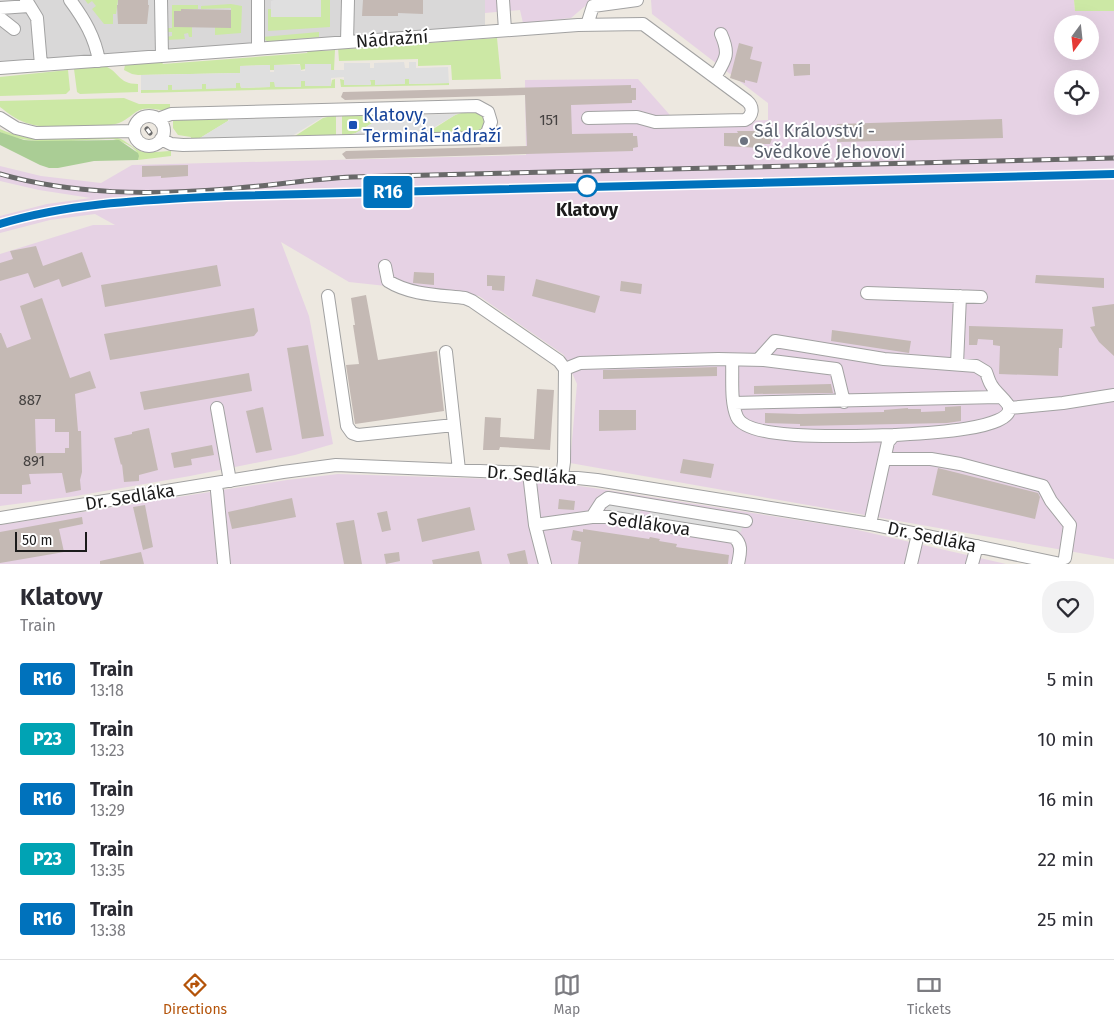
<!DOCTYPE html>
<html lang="en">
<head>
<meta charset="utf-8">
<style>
	body { margin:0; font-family:"Fira Sans",sans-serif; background:#f2f2f3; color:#2b2b33; height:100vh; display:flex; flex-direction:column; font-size:19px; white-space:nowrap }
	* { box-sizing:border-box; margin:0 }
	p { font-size:16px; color:#7c7c81 }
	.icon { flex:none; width:28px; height:28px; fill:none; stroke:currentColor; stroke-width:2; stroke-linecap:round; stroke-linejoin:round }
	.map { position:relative; height:564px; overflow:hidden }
	.sheet { display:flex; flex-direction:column; background:#fff; flex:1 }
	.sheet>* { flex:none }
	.badge { padding:0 10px; border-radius:4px; font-size:18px; line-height:32px }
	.needle { width:32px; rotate:195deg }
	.tools { position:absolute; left:1054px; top:15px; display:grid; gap:10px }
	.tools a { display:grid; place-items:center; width:45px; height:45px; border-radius:50%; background:#fff; box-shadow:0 5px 20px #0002; font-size:25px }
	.scale { position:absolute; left:15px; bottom:12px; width:72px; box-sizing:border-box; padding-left:5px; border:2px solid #1b1b1b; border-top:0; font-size:14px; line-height:18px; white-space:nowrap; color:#1b1b1b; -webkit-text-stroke:4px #fff; paint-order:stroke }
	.map>.badge { position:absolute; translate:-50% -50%; box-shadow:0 0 0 2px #fff }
	.round { display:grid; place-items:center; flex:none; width:52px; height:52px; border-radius:20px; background:#f2f2f3 }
	.headline { display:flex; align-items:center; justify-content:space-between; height:85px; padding:0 20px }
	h1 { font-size:24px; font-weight:700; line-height:38px }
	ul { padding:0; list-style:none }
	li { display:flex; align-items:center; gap:15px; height:60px; padding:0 20px }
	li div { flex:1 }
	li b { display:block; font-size:19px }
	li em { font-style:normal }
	li .badge { min-width:55px; font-weight:700; text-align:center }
	.tabs { display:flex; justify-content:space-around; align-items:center; height:70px; border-top:1px solid #e1e1e2; background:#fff; font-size:14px; color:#7c7c81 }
	.tabs a { display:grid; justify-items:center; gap:2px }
	.tabs .on { color:#b45309 }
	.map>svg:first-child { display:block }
</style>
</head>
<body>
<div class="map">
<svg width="1114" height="564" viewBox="0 0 1114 564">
	<rect width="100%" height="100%" fill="#ede8e0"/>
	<path fill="#d9d8d8" d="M0,0H485V27L0,69Z"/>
	<path fill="#e6d2e4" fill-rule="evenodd" d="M485,0H603L591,1L571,18L523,23L520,10L485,13Z
		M651,0H1074L1075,11H1114V559L570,463L577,384L564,355L479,296L349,282L281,242L309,316L333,444L295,455L190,476L76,496L0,506V254L93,225H115L95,214L50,220L0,233V216L47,204L91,198L39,190L0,181V166L41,176L101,183L132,165L526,155L525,80L638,79L677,123L768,120V103L652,14ZM1062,24H1090V51H1062ZM1062,79H1090V106H1062Z
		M338,474L529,480L587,487L849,528L1006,564H0V525L287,480Z"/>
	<path fill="#cce8a5" d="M85,0H118L116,14H113V24H104L92,9L96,6L92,1L88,4Z
		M321,0H330V27L268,31V9H271V16L321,17Z
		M1074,0H1114V11H1075Z
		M231,4L242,6L241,33L215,35V26L231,28V8L201,9V6Z
		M172,5H198V9H182L181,11H174V27L192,26V37H189L188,33L184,34L185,39L166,40V37L172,36V32H166V28H172Z
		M319,32V37L284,40L281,42L269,43L262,37Z
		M497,38L501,79L452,80L451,65L418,66V59L339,61L338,47L347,49Z
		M321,48L322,51L335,50L334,70H331V64H305V69L301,70L300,64L274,65V70H270V65L240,66V73L138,75L132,74L124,70L125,65L161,61L163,64L307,53L309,49Z
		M104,66C119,70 117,84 138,84V92L80,94L77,92L74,69Z
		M68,70L70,90L66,94L0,96V77Z
		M335,79V88L141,93V90H168V85H172V89H202V84H206V88H236V83H240L241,88L270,87V82H275V87L301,86V81H305V86L331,85L332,80Z
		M340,79L344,80V85L371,84L370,80H375V84H405V79H409V84L449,83V85L341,87Z
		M124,98L139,104H170V111C161,111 152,107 143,109C134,111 128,120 119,123C100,129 49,130 30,124C18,121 9,114 0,107V101Z
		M465,112H480L487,124L478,133H427L455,115Z
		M382,114V117L356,133L342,136V115Z
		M336,115V136H295L323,118Z
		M228,118V121L200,138L191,140V137L178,135L173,128V119Z
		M0,129C35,146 75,134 113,137C125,138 130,147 140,151C149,154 161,151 171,151V156L138,160C141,148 123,142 113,139C77,139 33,148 0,132Z"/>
	<path fill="#aacd95" d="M0,132L24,140L38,141L119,140L138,153L139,156L138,160L94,161L58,168H49L40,165L0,145Z"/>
	<path fill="#dfdfdf" d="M274,0H321V17H271V1Z
		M404,62L405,68H409V62H416V68L448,67L449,83L409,84V79H405V84L375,85V80H370L371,85H344V77L331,78V86H305V81H301V87H275L274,82H270V87L241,88L240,83H236V88L206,89V84H202V89L172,90V85H168V90H141V75L240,73V66L270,65V72H274V65H300L301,71H305V64H331V70H344V63H370V68H374V63Z
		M457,114L426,132L354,134L386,115Z
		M323,117L292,136L200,138L231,119Z
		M608,495L743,525L741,532L650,517L651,510L641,509L639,516L606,511Z"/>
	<path fill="#c4b9b4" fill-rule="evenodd" d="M118,0H148V5H149L147,24H118L117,5H118Z
		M363,0H423V14L398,13V16H362Z
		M181,9L231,10V28L174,27V11H181Z
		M739,43L753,47L750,59L762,62L757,83L745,80V83L730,78Z
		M793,64H810V75L794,76Z
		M631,85V88H636V100H632V103L571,105L572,134L633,133V136H637L638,147L633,148V151L346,159L342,154L346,151L527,146L525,95L345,100L341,97L343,92Z
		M1002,119L1003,138L837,142V124Z
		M737,131H756V132L770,134V136H773L770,144H762L761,148L724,146V133H738Z
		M188,165V176L161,178V176L142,177V166Z
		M36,246L43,266L82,252L91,277L62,287L59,279L34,288L28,273L0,281V263L13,259L10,251Z
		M217,265L221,286L105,307L101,285Z
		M414,272L434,273V285L413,283Z
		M487,275L505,276L504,291L492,290V286H487Z
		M1036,275L1104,278V288L1035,283Z
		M536,279L600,296L595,313L532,296Z
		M621,281L642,284L641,294L620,291Z
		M366,295L378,360L437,351L444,411L355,424L346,365L359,364L353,325H355L351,298Z
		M42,298L70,378L90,371L96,388L75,394L78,431H81L82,472L80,480L81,490L66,493L62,473L29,474L31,484L22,485V494H0V333H1L7,348L31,339L20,306ZM35,419H55V432H69V448H65V453H36Z
		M1114,304V356L1099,342L1090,327L1095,326L1092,307Z
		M254,308L258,331L254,336L110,360L104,334Z
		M969,326L1063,329L1062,348H1059L1058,376L999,374L1000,346L993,345V340L978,339L977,345H969Z
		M832,330L911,341L909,353L831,341Z
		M308,345L324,436L302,439L287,348Z
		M717,367V376L603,379V370Z
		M249,373L252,391L144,410L140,392Z
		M831,384L833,393L754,394V386Z
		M537,389L554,390L550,450L500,447L499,450H483L485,417L501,418L500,437L534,439Z
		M961,406V421L947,423L800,426V424L765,423V413L799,414L884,412V410L908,408V409H921V412L945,411V407Z
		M263,407L272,450L256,453L246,411Z
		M599,410H636V430L599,431Z
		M149,428L158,470L139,475V481L124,482L122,464L121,465L114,438L132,434V432Z
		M212,445L214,455L191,459L192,465L174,468L171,453Z
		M683,459L714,464L711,478L680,473Z
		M938,468L1038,493L1040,497L1035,519L932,495Z
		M292,498L296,517L232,529L228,512Z
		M559,499L575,501L574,510L558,509Z
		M145,505L153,547L143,550L133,507Z
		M470,507L475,530L422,542L417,519Z
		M387,511L391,530L382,532L377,513Z
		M82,517L83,524L59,529L64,552L0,563V532Z
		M354,520L362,564H344L336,523Z
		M583,529L649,539L650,537L660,539L659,541L677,544L676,547L729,555L728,564H578L581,542L571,540L573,530L583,532Z
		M525,550L528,564H510L507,554Z
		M479,551L482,564H433L432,560Z
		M141,552L144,564H100V561Z
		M399,552L400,561L386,564L384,554Z"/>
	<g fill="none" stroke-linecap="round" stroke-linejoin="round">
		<g stroke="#a2a2a2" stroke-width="14">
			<path id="minor" d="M26,0L37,18L41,65
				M70,0C84,19 95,37 99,61
				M161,0L162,56
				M258,0V48
				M503,0L505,30
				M0,8L29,6
				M0,18L14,29
				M587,25L593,6L637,0
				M347,42L348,0
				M0,68L578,25L643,24L747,101C754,107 753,116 745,120L655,122L637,117L588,118
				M715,77C726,59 730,54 721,34
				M134 131a15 15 0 1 1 30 0a15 15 0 1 1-30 0Z
				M0,118L16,128L36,133L134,131
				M158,119L171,114L477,106L488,112L491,122L487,133L478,138L183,145L171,144L161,139
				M385,266L388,281C410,295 439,295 465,298L472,301L559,361L565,369L564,462L562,476
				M867,293L981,297
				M328,296L347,426L352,433L358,435L454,425
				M446,352L459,470
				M732,360C733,377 730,401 737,417C749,443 867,435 894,435
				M758,360L775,341L884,359L976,366L986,372C988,377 989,382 992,386C995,392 1008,402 1009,407C1014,431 911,434 894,435L888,442L870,524
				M957,364L960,296
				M565,369L580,363L718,359L764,360L836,369L844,402
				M734,403L999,397
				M217,408L230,481
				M1009,408L1063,403L1114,395
				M885,459H931L960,464L1043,486L1051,501L1070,525L1065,558
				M529,473L535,525L545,564
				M217,491L224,564
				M592,517L601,503L608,498L746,521
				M0,518L283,472L336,465L529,473L597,480L870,524L1061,564
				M535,525L592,517H609L734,537C743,545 740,553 738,564
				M911,564L918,534
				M972,564L977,546"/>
		</g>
		<use href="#minor" stroke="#fff" stroke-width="12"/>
		<g stroke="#696969" stroke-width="5">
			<path id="rail" d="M147,129L150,133
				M0,174C73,195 152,195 227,189C269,186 310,179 352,177L1114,158
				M219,197L1114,174
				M0,224C58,206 119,202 179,199"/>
		</g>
		<use href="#rail" stroke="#fff" stroke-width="3" stroke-dasharray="9" stroke-linecap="butt"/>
	</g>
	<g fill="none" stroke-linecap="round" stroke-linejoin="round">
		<g stroke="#fff" stroke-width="11">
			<path id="line" d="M0,224C73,202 150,200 226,196L1114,174"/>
		</g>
		<use href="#line" stroke="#0072bc" stroke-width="8"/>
	</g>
	<rect fill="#1a4fb4" stroke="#fff" stroke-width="2" x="348" y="120" width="10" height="10" rx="2.5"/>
	<circle fill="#6b7280" stroke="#fff" stroke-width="2" cx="744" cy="141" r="5"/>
	<circle fill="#fff" stroke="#0072bc" stroke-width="2.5" cx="587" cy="186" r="10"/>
	<g text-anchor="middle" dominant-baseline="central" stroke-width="4" stroke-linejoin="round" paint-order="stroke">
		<g font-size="15" fill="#454241">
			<text x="549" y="120">151</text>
			<text x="30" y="400">887</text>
			<text x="34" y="461">891</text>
		</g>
		<g font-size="18" fill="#1b1b1b" stroke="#fff">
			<text transform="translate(392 39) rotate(-4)">Nádražní</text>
			<text transform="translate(532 475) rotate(4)">Dr. Sedláka</text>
			<text transform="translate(130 497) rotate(-9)">Dr. Sedláka</text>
			<text transform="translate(649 524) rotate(8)">Sedlákova</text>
			<text transform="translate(932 537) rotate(12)">Dr. Sedláka</text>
		</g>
		<g font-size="18" fill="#164399" stroke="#fff" text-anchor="start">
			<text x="363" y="115">Klatovy,<tspan x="363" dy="21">Terminál-nádraží</tspan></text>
		</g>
		<g font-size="18" fill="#5b616d" stroke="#fff" text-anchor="start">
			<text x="754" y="131">Sál Království -<tspan x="754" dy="21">Svědkové Jehovovi</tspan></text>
		</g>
		<g font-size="18" font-weight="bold" fill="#1b1b1b" stroke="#fff">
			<text x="587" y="210">Klatovy</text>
		</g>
	</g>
</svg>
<div class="tools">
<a><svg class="needle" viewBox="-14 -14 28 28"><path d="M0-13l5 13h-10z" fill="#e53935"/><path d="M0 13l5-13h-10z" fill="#7c7c81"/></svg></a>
<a><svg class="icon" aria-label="locate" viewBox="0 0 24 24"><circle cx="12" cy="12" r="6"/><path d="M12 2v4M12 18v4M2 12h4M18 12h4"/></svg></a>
</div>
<div class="scale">50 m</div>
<b class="badge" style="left:388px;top:192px;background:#0072bc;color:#fff">R16</b>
</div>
<section class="sheet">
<div class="headline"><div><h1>Klatovy</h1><p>Train</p></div><a class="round"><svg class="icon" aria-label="heart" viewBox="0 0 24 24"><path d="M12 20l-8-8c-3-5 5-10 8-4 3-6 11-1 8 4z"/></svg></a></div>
<ul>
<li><span class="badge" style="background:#0072bc;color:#fff">R16</span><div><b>Train</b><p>13:18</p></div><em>5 min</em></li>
<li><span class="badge" style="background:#00a3b4;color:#fff">P23</span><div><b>Train</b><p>13:23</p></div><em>10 min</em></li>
<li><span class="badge" style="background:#0072bc;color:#fff">R16</span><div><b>Train</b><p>13:29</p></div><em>16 min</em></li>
<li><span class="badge" style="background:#00a3b4;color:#fff">P23</span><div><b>Train</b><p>13:35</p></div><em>22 min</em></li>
<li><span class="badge" style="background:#0072bc;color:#fff">R16</span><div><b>Train</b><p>13:38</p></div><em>25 min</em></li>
</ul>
</section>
<nav class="tabs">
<a class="on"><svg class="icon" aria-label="directions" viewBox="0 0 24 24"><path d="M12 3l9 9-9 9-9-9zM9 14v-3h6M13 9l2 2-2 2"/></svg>Directions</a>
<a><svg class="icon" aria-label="map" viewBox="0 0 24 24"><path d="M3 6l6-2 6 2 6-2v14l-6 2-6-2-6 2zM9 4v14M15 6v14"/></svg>Map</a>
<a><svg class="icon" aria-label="tickets" viewBox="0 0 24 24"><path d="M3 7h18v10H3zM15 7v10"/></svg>Tickets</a>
</nav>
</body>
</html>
